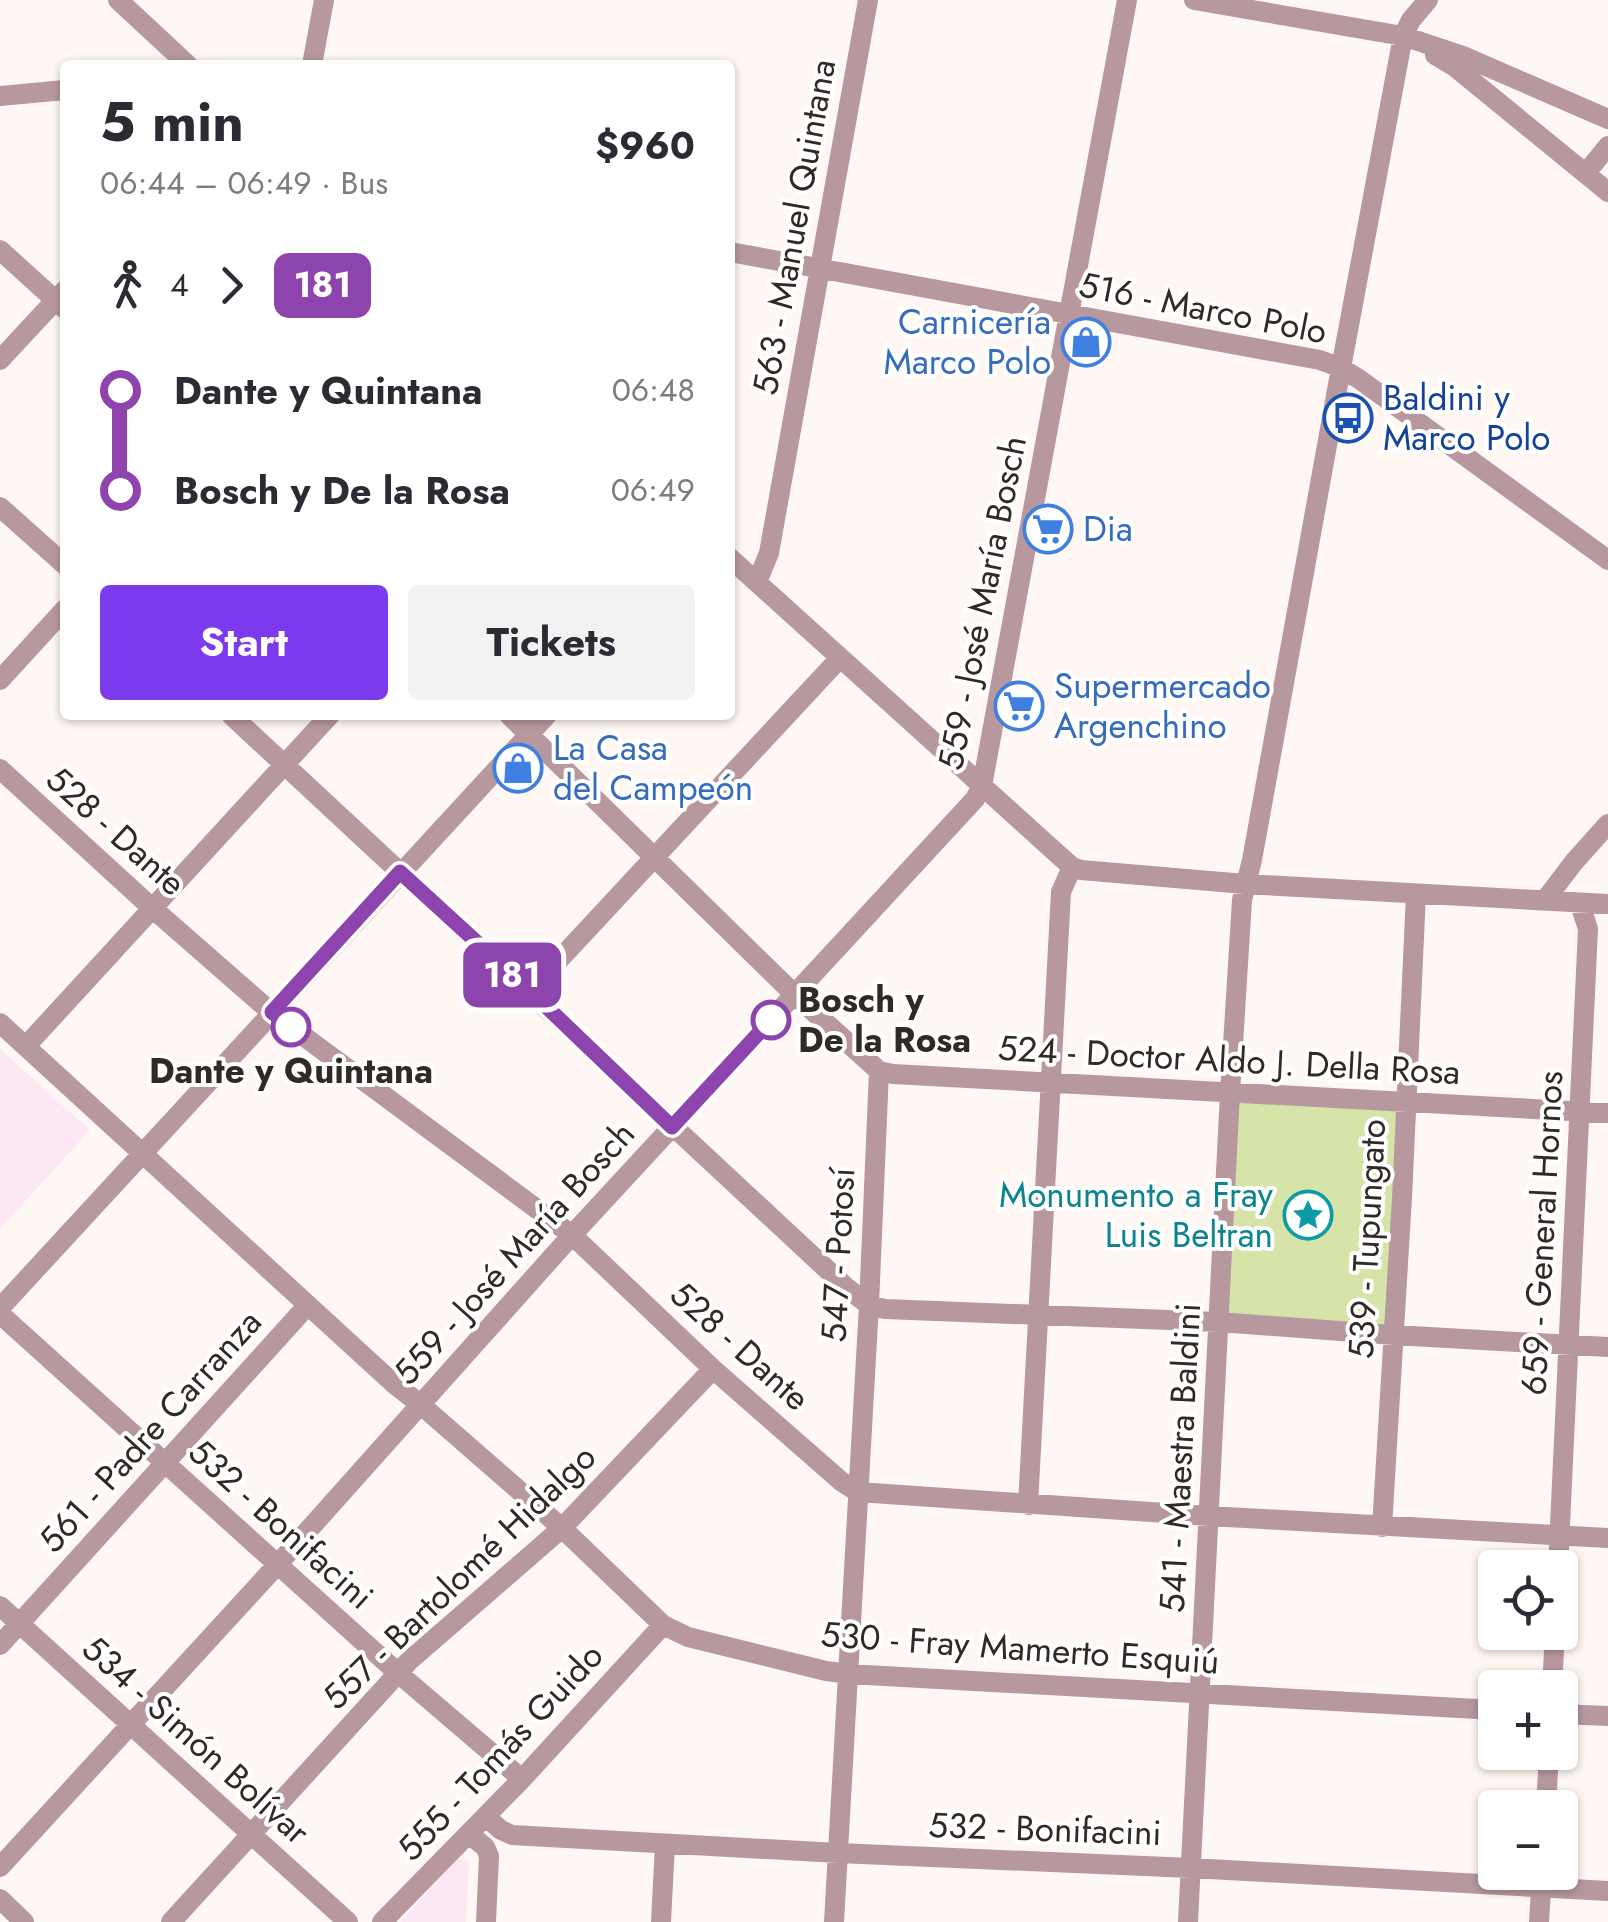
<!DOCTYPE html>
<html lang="en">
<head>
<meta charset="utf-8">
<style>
	body { margin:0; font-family:Jost,sans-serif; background:#f2f2f3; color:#2b2b33; height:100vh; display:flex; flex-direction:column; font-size:38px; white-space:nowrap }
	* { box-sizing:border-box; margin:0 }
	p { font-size:32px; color:#7c7c81 }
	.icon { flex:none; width:55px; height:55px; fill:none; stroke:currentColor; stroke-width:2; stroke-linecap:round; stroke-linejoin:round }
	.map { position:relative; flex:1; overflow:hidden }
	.details { position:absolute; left:60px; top:60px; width:675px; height:660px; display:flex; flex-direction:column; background:#fff; border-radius:10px; box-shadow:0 2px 8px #0004 }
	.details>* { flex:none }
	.badge { padding:0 20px; border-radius:15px; font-size:35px; line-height:65px }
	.fabs { position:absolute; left:1478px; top:1550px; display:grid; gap:20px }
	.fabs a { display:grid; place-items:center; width:100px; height:100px; border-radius:10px; background:#fff; box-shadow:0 2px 8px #0004; font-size:50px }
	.map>.badge { position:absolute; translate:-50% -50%; box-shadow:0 0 0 5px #fff }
	.legs { display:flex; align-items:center; gap:15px; height:110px; padding:0 40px; font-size:32px }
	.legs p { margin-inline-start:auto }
	.overview { display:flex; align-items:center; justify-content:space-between; height:170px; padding:0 40px }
	h1 { font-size:55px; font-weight:700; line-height:75px }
	.button { display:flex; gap:20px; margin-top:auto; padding:20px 40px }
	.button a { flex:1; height:115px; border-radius:10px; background:#7c3aed; color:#fff; font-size:40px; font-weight:700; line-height:115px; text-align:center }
	.button a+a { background:#f2f2f3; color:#2b2b33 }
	ul { padding:0 40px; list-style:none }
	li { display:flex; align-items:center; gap:35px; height:100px; font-size:38px }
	li i { display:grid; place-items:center; width:15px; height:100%; margin:0 12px; background:currentColor }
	li i::after { content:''; width:25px; height:25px; margin:-12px; border:8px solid; border-radius:50%; background:#fff }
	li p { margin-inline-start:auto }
	li:first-child i { background:linear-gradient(#0000 50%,currentColor 0) }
	li:last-child i { background:linear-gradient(currentColor 50%,#0000 0) }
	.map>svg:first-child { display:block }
</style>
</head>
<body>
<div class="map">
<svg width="1608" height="1922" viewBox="0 0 1608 1922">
	<rect width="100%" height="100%" fill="#fff7f3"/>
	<path fill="#fee7f4" d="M0,1049L90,1130L0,1229Z
		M459,1858L469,1862L466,1922H400Z"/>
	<path fill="#d6e4a9" d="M1235,1102L1397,1110L1386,1324L1224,1316Z"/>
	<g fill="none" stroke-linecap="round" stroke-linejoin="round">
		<path stroke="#b8989f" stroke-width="20" d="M118,0L188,65
			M1194,0L1403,36L1463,56L1608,119
			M1435,55L1455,67L1608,192
			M312,65L324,0
			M0,96L65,90
			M1586,173L1608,146
			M0,250L65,309
			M730,252L1320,360L1341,368L1359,379L1608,560
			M0,360L65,290
			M0,507L65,565
			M730,558L1072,867L1081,870L1245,884L1608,904
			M757,582L769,553L868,0
			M0,680L65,609
			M231,715L847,1288L869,1305L885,1309L1219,1322L1394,1335L1608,1347
			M509,715L794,994L879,1071L893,1074L1608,1113
			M0,769L151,907L271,1012L572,1235L713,1369L842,1482L858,1492L1209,1516L1608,1538
			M1545,900L1574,862L1608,824
			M530,991L840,658
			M0,1023L393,1383L420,1404L562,1528L663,1625L688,1637L826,1671L849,1674L1495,1710
			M26,1046L330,715
			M0,1308L547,715
			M0,1314L398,1673L522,1779
			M1028,1505L1061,892L1072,867
			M1382,1527L1402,1198L1416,894
			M1558,1568L1588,929L1580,904
			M0,1606L348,1922
			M0,1645L307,1306
			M1552,1688L1555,1632
			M1560,1714L1608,1716
			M1546,1808L1549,1752
			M486,1817L501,1830L512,1835L838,1853L1191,1868L1608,1891
			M469,1834L485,1847L489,1856L486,1922
			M0,1867L278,1564L572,1235L975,799L982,786L1127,0
			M0,1899L24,1922
			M171,1922L409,1661L562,1528L713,1369
			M382,1922L522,1779L663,1625
			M661,1922L665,1844
			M834,1922L869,1305L879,1071
			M1188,1922L1230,1093L1242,900L1252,860L1341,368L1403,36L1411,20L1428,0
			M1539,1922L1542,1872"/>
	</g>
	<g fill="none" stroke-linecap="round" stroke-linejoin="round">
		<g stroke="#fff" stroke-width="22">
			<path id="line-1" d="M291,1027L272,1012L400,872L530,991L672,1127L771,1020"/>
		</g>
		<use href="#line-1" stroke="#8e44ad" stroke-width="15"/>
	</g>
	<defs>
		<g id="shop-ring" transform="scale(2.5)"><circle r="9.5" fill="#fff" stroke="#3f7fe0" stroke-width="1.5"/><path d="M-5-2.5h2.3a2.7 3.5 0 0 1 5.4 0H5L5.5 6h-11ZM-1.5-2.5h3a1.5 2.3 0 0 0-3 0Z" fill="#3f7fe0"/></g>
		<g id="bus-ring" transform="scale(2.5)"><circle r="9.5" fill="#fff" stroke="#1a4fb4" stroke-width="1.5"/><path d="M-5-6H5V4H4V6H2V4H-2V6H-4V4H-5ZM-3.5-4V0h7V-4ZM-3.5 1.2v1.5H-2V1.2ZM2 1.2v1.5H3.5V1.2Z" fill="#1a4fb4"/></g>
		<g id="supermarket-ring" transform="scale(2.5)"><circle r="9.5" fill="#fff" stroke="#3f7fe0" stroke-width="1.5"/><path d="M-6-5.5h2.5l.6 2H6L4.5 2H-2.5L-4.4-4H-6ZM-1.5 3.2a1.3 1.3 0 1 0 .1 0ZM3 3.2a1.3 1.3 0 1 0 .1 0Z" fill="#3f7fe0"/></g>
		<g id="sight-ring" transform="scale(2.5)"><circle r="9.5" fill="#fff" stroke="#0f9aa8" stroke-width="1.5"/><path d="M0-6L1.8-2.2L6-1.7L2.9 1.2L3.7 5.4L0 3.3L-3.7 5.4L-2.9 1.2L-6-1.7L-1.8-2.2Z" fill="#0f9aa8"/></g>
	</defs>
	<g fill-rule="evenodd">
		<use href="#shop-ring" x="1086" y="342"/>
		<use href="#bus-ring" x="1348" y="418"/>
		<use href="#supermarket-ring" x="1048" y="529"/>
		<use href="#supermarket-ring" x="1019" y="706"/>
		<use href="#shop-ring" x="518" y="768"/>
		<use href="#sight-ring" x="1308" y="1215"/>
	</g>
	<g fill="#fff" stroke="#8e44ad" stroke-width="5">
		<circle cx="771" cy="1020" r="18"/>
		<circle cx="291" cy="1027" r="18"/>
	</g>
	<g text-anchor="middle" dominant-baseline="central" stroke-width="8" stroke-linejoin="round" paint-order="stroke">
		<g font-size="35" fill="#302925" stroke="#fff">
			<text transform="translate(794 227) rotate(-80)">563 - Manuel Quintana</text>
			<text transform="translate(1203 308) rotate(11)">516 - Marco Polo</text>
			<text transform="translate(982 603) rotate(-79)">559 - José María Bosch</text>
			<text transform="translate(116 831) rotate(42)">528 - Dante</text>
			<text transform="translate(1229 1060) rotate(3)">524 - Doctor Aldo J. Della Rosa</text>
			<text transform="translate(1542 1233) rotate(-87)">659 - General Hornos</text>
			<text transform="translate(1367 1239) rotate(-87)">539 - Tupungato</text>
			<text transform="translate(514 1253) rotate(-48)">559 - José María Bosch</text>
			<text transform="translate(838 1255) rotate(-87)">547 - Potosí</text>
			<text transform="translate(740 1346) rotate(42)">528 - Dante</text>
			<text transform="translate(150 1431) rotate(-48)">561 - Padre Carranza</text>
			<text transform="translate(1180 1458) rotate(-87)">541 - Maestra Baldini</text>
			<text transform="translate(281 1524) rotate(42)">532 - Bonifacini</text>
			<text transform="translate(459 1577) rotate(-44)">557 - Bartolomé Hidalgo</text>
			<text transform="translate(1020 1648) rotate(4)">530 - Fray Mamerto Esquiú</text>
			<text transform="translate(196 1740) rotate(42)">534 - Simón Bolívar</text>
			<text transform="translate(500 1752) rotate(-47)">555 - Tomás Guido</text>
			<text transform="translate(1045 1829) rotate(2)">532 - Bonifacini</text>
		</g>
		<g font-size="35" fill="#366cbe" stroke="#fff" text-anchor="start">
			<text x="1051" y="322" text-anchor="end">Carnicería<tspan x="1051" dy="40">Marco Polo</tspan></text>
			<text x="1083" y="529">Dia</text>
			<text x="1054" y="686">Supermercado<tspan x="1054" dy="40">Argenchino</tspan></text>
			<text x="553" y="748">La Casa<tspan x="553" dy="40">del Campeón</tspan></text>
		</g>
		<g font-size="35" fill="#164399" stroke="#fff" text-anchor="start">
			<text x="1383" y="398">Baldini y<tspan x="1383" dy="40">Marco Polo</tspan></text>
		</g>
		<g font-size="35" font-weight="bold" fill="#302925" stroke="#fff" text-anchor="start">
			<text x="798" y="1000">Bosch y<tspan x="798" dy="40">De la Rosa</tspan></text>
			<text x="291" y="1071" text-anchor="middle">Dante y Quintana</text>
		</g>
		<g font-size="35" fill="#0d838f" stroke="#fff" text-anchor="end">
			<text x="1273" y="1195">Monumento a Fray<tspan x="1273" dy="40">Luis Beltran</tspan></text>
		</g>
	</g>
</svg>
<div class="fabs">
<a><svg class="icon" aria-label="locate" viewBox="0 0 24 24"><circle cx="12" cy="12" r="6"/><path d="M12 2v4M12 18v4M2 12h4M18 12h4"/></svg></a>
<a>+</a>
<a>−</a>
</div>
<b class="badge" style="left:512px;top:975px;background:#8e44ad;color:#fff">181</b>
<section class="details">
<div class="overview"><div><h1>5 min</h1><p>06:44 – 06:49 · Bus</p></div><b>$960</b></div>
<div class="legs"><svg class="icon" aria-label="walk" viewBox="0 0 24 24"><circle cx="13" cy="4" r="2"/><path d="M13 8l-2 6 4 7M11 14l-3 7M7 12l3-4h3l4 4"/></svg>4<svg class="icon" aria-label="forward" viewBox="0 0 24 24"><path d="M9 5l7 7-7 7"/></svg><b class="badge" style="background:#8e44ad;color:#fff">181</b></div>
<ul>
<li><i style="color:#8e44ad"></i><b>Dante y Quintana</b><p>06:48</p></li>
<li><i style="color:#8e44ad"></i><b>Bosch y De la Rosa</b><p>06:49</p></li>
</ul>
<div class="button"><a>Start</a><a>Tickets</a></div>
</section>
</div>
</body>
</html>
